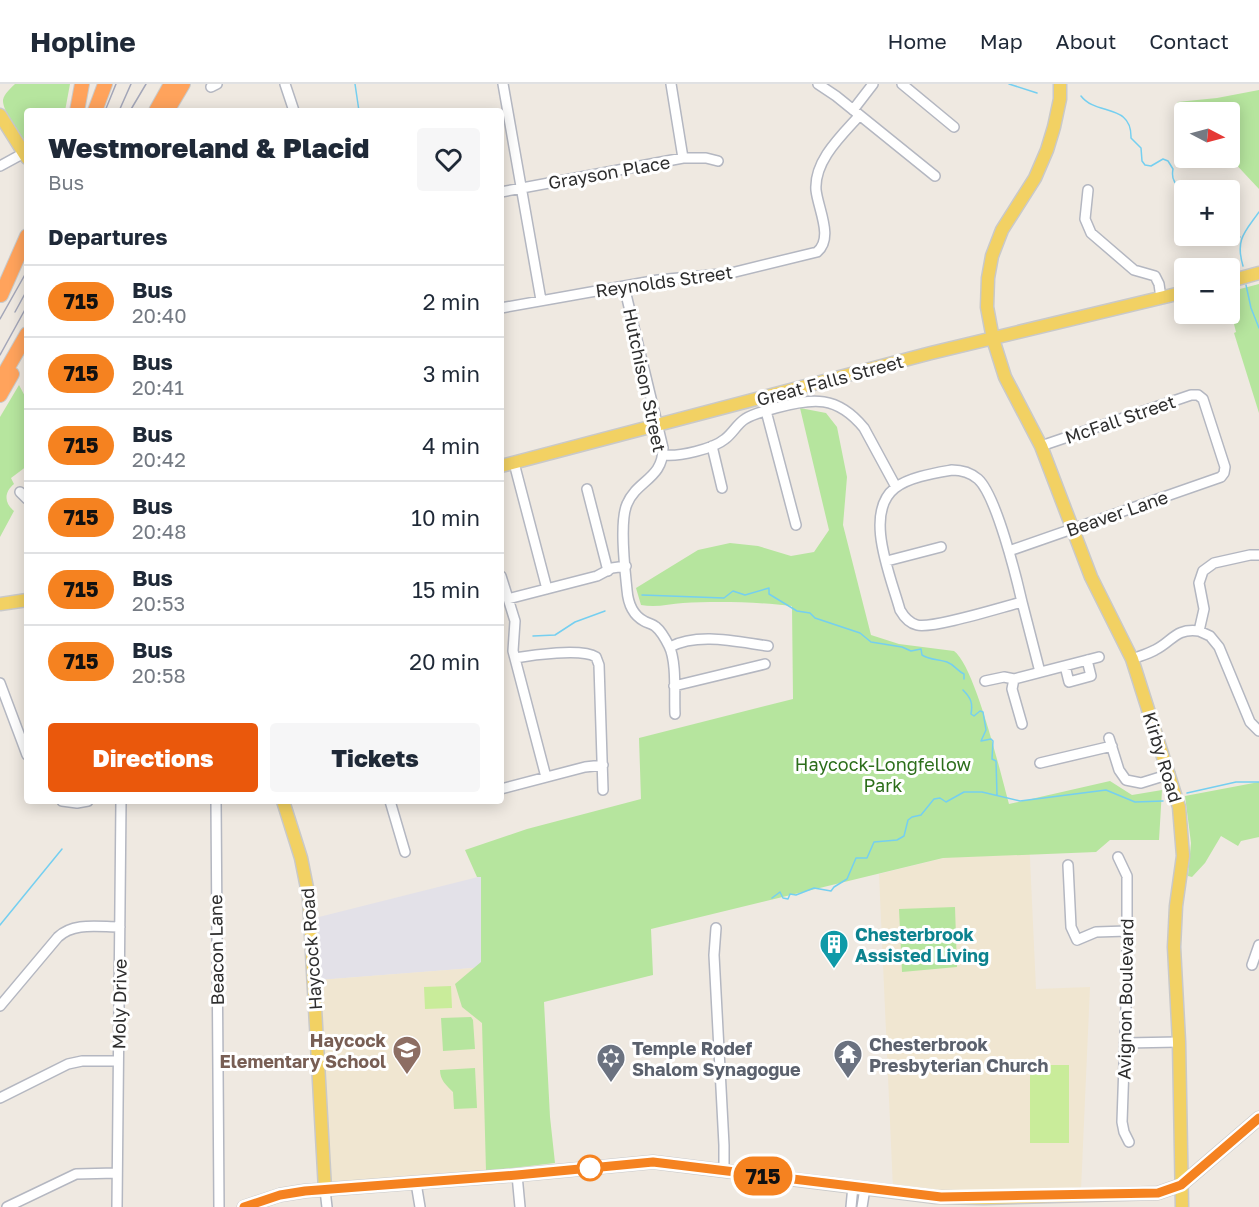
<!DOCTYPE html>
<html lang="en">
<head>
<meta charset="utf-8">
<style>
	body { margin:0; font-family:"Golos Text",sans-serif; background:#f6f6f7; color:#1f2937; height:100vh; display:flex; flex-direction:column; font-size:22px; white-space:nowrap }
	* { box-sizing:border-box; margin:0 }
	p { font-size:20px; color:#747a83 }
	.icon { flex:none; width:33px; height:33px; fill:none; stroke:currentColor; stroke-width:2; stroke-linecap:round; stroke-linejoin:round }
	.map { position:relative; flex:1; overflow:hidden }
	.drawer { position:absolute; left:24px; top:24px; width:480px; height:696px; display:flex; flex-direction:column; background:#fff; border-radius:6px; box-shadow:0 3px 15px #0003 }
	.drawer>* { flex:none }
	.badge { padding:0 12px; border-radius:20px; font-size:21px; line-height:39px }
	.needle { width:39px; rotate:96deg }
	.fabs { position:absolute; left:1174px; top:18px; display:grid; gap:12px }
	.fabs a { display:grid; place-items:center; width:66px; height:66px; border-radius:6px; background:#fff; box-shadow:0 3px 15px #0003; font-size:30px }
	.map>.badge { position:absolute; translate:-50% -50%; box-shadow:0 0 0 3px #fff }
	h2 { padding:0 24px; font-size:22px; line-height:54px }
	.round { display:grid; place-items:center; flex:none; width:63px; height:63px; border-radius:6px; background:#f6f6f7 }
	.head { display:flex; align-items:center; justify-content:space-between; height:102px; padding:0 24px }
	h1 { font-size:28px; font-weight:800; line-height:45px }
	.primary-button { display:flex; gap:12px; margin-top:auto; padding:12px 24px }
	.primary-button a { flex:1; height:69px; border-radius:6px; background:#ea580c; color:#fff; font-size:24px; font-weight:800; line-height:69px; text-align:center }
	.primary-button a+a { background:#f6f6f7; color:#1f2937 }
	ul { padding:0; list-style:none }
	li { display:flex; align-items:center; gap:18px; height:72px; padding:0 24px; border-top:2px solid #e0e1e3 }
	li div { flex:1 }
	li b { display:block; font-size:22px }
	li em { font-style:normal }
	li .badge { min-width:66px; font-weight:700; text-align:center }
	header { display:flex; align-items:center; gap:36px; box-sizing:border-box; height:84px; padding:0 30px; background:#fff; border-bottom:2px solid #e0e1e3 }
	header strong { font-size:28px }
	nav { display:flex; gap:33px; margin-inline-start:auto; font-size:21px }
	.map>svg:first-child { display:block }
</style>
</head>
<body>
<header>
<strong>Hopline</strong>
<nav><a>Home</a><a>Map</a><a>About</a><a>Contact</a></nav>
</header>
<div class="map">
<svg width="1259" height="1123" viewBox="0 0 1259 1123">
	<rect width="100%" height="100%" fill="#efe9e1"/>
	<path fill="#e3e1e8" d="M482,792L486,883L319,896L315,834Z"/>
	<path fill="#f0e6d1" d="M1029,753L1036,905L1090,903L1081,1106L937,1111L893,1105L879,790Z
		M486,883L495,1088L329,1101L319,896Z"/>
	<path fill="#b6e59e" d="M15,0H70L65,27H27V60C21,51 2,27 3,16C4,10 11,4 15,0Z
		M1259,6V105L1230,74V28H1187L1177,18L1217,14Z
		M1237,200L1240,205L1259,200V329L1234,249L1236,248L1230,224V202Z
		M19,301L27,316V382L11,394L14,400C4,408 4,419 14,427L0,453V333Z
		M800,324L826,329L837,343L847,393L843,441L871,551L899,560L954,567C975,582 1001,691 1009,720L1110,697L1132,711L1162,706L1159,756H1110L1096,768L943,774L651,845L653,891L544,918L550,1033L555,1079L486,1087L482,939L462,923L455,900L481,878V793H477L465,766L527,745L641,715L639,654L793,615L792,522C759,518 717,517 683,519C669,520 656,524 641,521L636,504L698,466L730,459L758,462L791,472L814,468L829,446Z
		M1259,698V753L1241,757L1238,762L1221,752L1205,779L1192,793L1188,792L1191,759L1185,712Z
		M955,823L957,883L902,888L899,825Z
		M471,933L473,936L475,965L443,967L441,934Z
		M475,984L477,1024L454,1025L453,1008C446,1001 440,996 440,986Z"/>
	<path fill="#c9ec9a" d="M451,902L452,924L425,925L424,903Z
		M1030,981H1069V1059H1030Z"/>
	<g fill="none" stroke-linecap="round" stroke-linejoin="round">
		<path stroke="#75cff0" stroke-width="1.5" d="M355,0L359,27
			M1009,0L1037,9
			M1081,12C1096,32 1132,19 1131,54L1141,64L1142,77L1145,81L1151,82L1163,75L1168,77L1173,85C1171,96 1175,101 1185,106
			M1230,143L1240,153
			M1243,182C1235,155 1245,148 1259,128
			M1246,201L1251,224L1259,244
			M642,511L724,514L733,507L745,511L769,504V510L797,527L810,529L815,534L860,549L871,558L902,563L911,567L921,565L922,571C930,576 938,575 947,578C955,581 957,587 964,590V595
			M533,552L555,551L575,538L605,527
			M501,554H502
			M963,606C971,614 973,619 971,630L974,632L980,627L983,628L986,646L981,657L991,655L993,657L992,675L996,677L997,711
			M1187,709L1236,698H1259
			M772,814L780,808L783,814L788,815L790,810L796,811L814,804L831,807L834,803L847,795L856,774H867L874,758L897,756L904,752L908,736L912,733L921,731L934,715L940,714L946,718L964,708H982L1020,717L1106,706L1135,718L1163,717
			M0,841L62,765"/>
		<g stroke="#b4b7c1" stroke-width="12">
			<path id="minor" d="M285,0L294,27
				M503,0L541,216
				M671,0L683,74
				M818,0L836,12L935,92
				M902,0L954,43
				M211,3L217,0
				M853,26L873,0
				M0,82L24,69
				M1088,106L1085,135L1091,149L1134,186L1155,192L1159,200L1161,214
				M501,108L683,74H706L718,77
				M624,202L663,364C663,395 637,396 627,420C619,438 625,486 627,506C628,519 633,531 644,537C647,539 653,540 656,543C661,547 666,556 669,562C677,578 674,611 675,630
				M501,224L658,196L731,189L817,168C834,154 818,125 816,106C814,77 841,52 859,32
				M1198,311L1203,315L1225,383L1224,389
				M766,327L796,441
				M712,362L722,404
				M1041,362L1191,311H1198
				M663,371C679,373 713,365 725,355C733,349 737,340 745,335C754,329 765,327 776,324C813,314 837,311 864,344L896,403
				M514,379L547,505
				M952,386C961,386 971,389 978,395C996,411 1016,492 1022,518C1002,523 933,545 917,541C909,539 904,533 900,526C891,493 863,429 895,404C909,393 935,389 952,386Z
				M587,405L608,487
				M20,408L27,415
				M1009,467L1221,393L1224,389
				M1259,471H1250L1214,479L1203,487L1199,499L1204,525L1199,547L1210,552L1219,563L1250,638L1259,647
				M887,477L941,463
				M501,492L515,537L513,567L546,693
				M508,515L597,492L612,484L626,482
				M1022,518L1040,588
				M670,563C698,548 738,558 768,562
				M515,574C532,571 582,564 596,573L599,581L603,706
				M1132,575C1140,572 1148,570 1155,566C1173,557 1175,544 1199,547
				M1065,582L1069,598L1091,592L1087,576
				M1014,595L1012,605L1022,640
				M985,597L1004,593L1014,595L1099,573
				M0,599L27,671
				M674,602L765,580
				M1109,654L1119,686L1126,696L1141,699L1170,690
				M1040,679L1112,662
				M501,705L585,683L603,681
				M62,717L77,719L88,717
				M216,717L219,1123
				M390,717L405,768
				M1118,773L1127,792V894L1122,1038L1124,1048L1129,1058
				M1068,781L1071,843L1077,856L1096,848L1127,847
				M716,844L714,871L724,1061V1087
				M1252,881L1259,861
				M0,922L58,853C74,838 98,843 120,843
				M1125,959L1179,958
				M0,1014L68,980L82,977H118
				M517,1091L520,1123
				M416,1099L420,1123
				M325,1106L327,1123
				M7,1123L76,1090L116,1089
				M117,1123L121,717
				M851,1123L853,1102
				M862,1123L865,1104"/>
		</g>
		<g stroke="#c9c9c9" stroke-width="15">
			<path id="major" d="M1060,0V15L1054,43L1047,66L1035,94L1002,146L992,172L988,194L987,223L993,255L1005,293L1041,362L1091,493L1132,575L1179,723L1183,772L1176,822L1174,863L1179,958L1182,1123
				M0,31L27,74
				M1230,197L1259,189
				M501,382L931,269L1185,208
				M0,520L27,516
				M283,717L301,774L309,814L325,1106
				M244,1123L280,1111L305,1107L517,1091L653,1078L936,1113L984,1114L1158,1109L1181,1101L1259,1034"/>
		</g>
		<g stroke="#c9c9c9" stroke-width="16">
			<path id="highway" d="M77,27L82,0
				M95,27L105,0
				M156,27L171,0
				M167,27L183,0
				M1,211L27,152
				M0,297L27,250
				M0,311L12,290"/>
		</g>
		<use href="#minor" stroke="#fff" stroke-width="9"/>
		<use href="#major" stroke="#f2d163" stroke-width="12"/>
		<use href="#highway" stroke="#ffa35c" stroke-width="14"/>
		<path stroke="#a3a6b8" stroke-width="1.5" d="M105,27L116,0
			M119,27L131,0
			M130,27L146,0
			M15,228L27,206
			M0,235L27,187
			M0,271L27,222"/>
	</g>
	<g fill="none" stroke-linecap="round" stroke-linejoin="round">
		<g stroke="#fff" stroke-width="14">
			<path id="line" d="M244,1123L280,1111L305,1107L517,1091L653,1078L941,1113L1158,1109L1181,1101L1259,1034"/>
		</g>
		<use href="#line" stroke="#f58220" stroke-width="9"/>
	</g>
	<defs>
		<g id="building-pin" transform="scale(1.5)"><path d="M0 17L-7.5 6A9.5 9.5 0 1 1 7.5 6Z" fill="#0f9aa8" stroke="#fff"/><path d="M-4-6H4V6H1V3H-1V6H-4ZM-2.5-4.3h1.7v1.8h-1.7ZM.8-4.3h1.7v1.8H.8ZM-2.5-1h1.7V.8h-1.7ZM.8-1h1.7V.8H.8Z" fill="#fff"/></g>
		<g id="school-pin" transform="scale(1.5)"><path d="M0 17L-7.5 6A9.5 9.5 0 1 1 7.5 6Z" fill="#8d6e63" stroke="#fff"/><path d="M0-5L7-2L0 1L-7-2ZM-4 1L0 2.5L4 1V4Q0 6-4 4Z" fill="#fff"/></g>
		<g id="temple-pin" transform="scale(1.5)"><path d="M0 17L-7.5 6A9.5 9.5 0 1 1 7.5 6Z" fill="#6b7280" stroke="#fff"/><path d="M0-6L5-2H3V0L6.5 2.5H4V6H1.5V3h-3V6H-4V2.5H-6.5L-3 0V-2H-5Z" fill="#fff"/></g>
		<g id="synagogue-pin" transform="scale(1.5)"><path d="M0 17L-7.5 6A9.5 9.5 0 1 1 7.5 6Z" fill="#6b7280" stroke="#fff"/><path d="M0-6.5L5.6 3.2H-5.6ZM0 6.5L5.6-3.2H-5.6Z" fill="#fff"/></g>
	</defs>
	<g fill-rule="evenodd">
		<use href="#building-pin" x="834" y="860"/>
		<use href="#school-pin" x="407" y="966"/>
		<use href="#temple-pin" x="848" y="970"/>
		<use href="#synagogue-pin" x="611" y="974"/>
	</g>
	<circle fill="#fff" stroke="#f58220" stroke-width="3" cx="590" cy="1084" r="12"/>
	<g text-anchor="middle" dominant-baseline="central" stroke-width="6" stroke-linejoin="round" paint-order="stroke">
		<g font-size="18" fill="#2e2e2e" stroke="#fff">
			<text transform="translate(609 88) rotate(-10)">Grayson Place</text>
			<text transform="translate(664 197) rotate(-8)">Reynolds Street</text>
			<text transform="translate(645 296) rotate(78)">Hutchison Street</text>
			<text transform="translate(830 296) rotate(-15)">Great Falls Street</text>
			<text transform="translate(1120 335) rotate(-19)">McFall Street</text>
			<text transform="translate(1117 429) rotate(-19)">Beaver Lane</text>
			<text transform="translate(1163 673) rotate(73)">Kirby Road</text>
			<text transform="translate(311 865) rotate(-94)">Haycock Road</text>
			<text transform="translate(216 866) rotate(-91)">Beacon Lane</text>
			<text transform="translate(1125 915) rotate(-89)">Avignon Boulevard</text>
			<text transform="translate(119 920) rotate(-89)">Moly Drive</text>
		</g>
		<g font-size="18" fill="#2c6e1b" stroke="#fff">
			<text x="883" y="680">Haycock-Longfellow<tspan x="883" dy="21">Park</tspan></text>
		</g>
		<g font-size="18" font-weight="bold" fill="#0d838f" stroke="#fff" text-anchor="start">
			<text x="855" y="850">Chesterbrook<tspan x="855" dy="21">Assisted Living</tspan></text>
		</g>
		<g font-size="18" font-weight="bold" fill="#785e54" stroke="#fff" text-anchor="end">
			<text x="386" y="956">Haycock<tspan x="386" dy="21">Elementary School</tspan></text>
		</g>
		<g font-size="18" font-weight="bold" fill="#5b616d" stroke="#fff" text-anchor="start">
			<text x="869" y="960">Chesterbrook<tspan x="869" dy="21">Presbyterian Church</tspan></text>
			<text x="632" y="964">Temple Rodef<tspan x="632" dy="21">Shalom Synagogue</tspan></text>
		</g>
	</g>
</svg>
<div class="fabs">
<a><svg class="needle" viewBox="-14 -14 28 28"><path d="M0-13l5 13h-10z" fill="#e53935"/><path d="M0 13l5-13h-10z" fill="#747a83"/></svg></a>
<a>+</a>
<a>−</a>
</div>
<b class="badge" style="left:763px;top:1092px;background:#f58220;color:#111">715</b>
<section class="drawer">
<div class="head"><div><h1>Westmoreland &amp; Placid</h1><p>Bus</p></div><a class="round"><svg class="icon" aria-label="heart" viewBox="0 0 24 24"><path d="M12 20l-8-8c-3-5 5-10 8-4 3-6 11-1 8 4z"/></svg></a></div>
<h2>Departures</h2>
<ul>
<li><span class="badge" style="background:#f58220;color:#111">715</span><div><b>Bus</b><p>20:40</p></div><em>2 min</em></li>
<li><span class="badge" style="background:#f58220;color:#111">715</span><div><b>Bus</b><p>20:41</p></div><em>3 min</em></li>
<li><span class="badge" style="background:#f58220;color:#111">715</span><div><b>Bus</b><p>20:42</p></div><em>4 min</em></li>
<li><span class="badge" style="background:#f58220;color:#111">715</span><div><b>Bus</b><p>20:48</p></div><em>10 min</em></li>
<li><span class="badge" style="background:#f58220;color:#111">715</span><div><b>Bus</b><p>20:53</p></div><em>15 min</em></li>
<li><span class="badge" style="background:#f58220;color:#111">715</span><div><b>Bus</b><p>20:58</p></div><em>20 min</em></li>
</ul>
<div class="primary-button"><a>Directions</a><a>Tickets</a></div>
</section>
</div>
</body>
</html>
